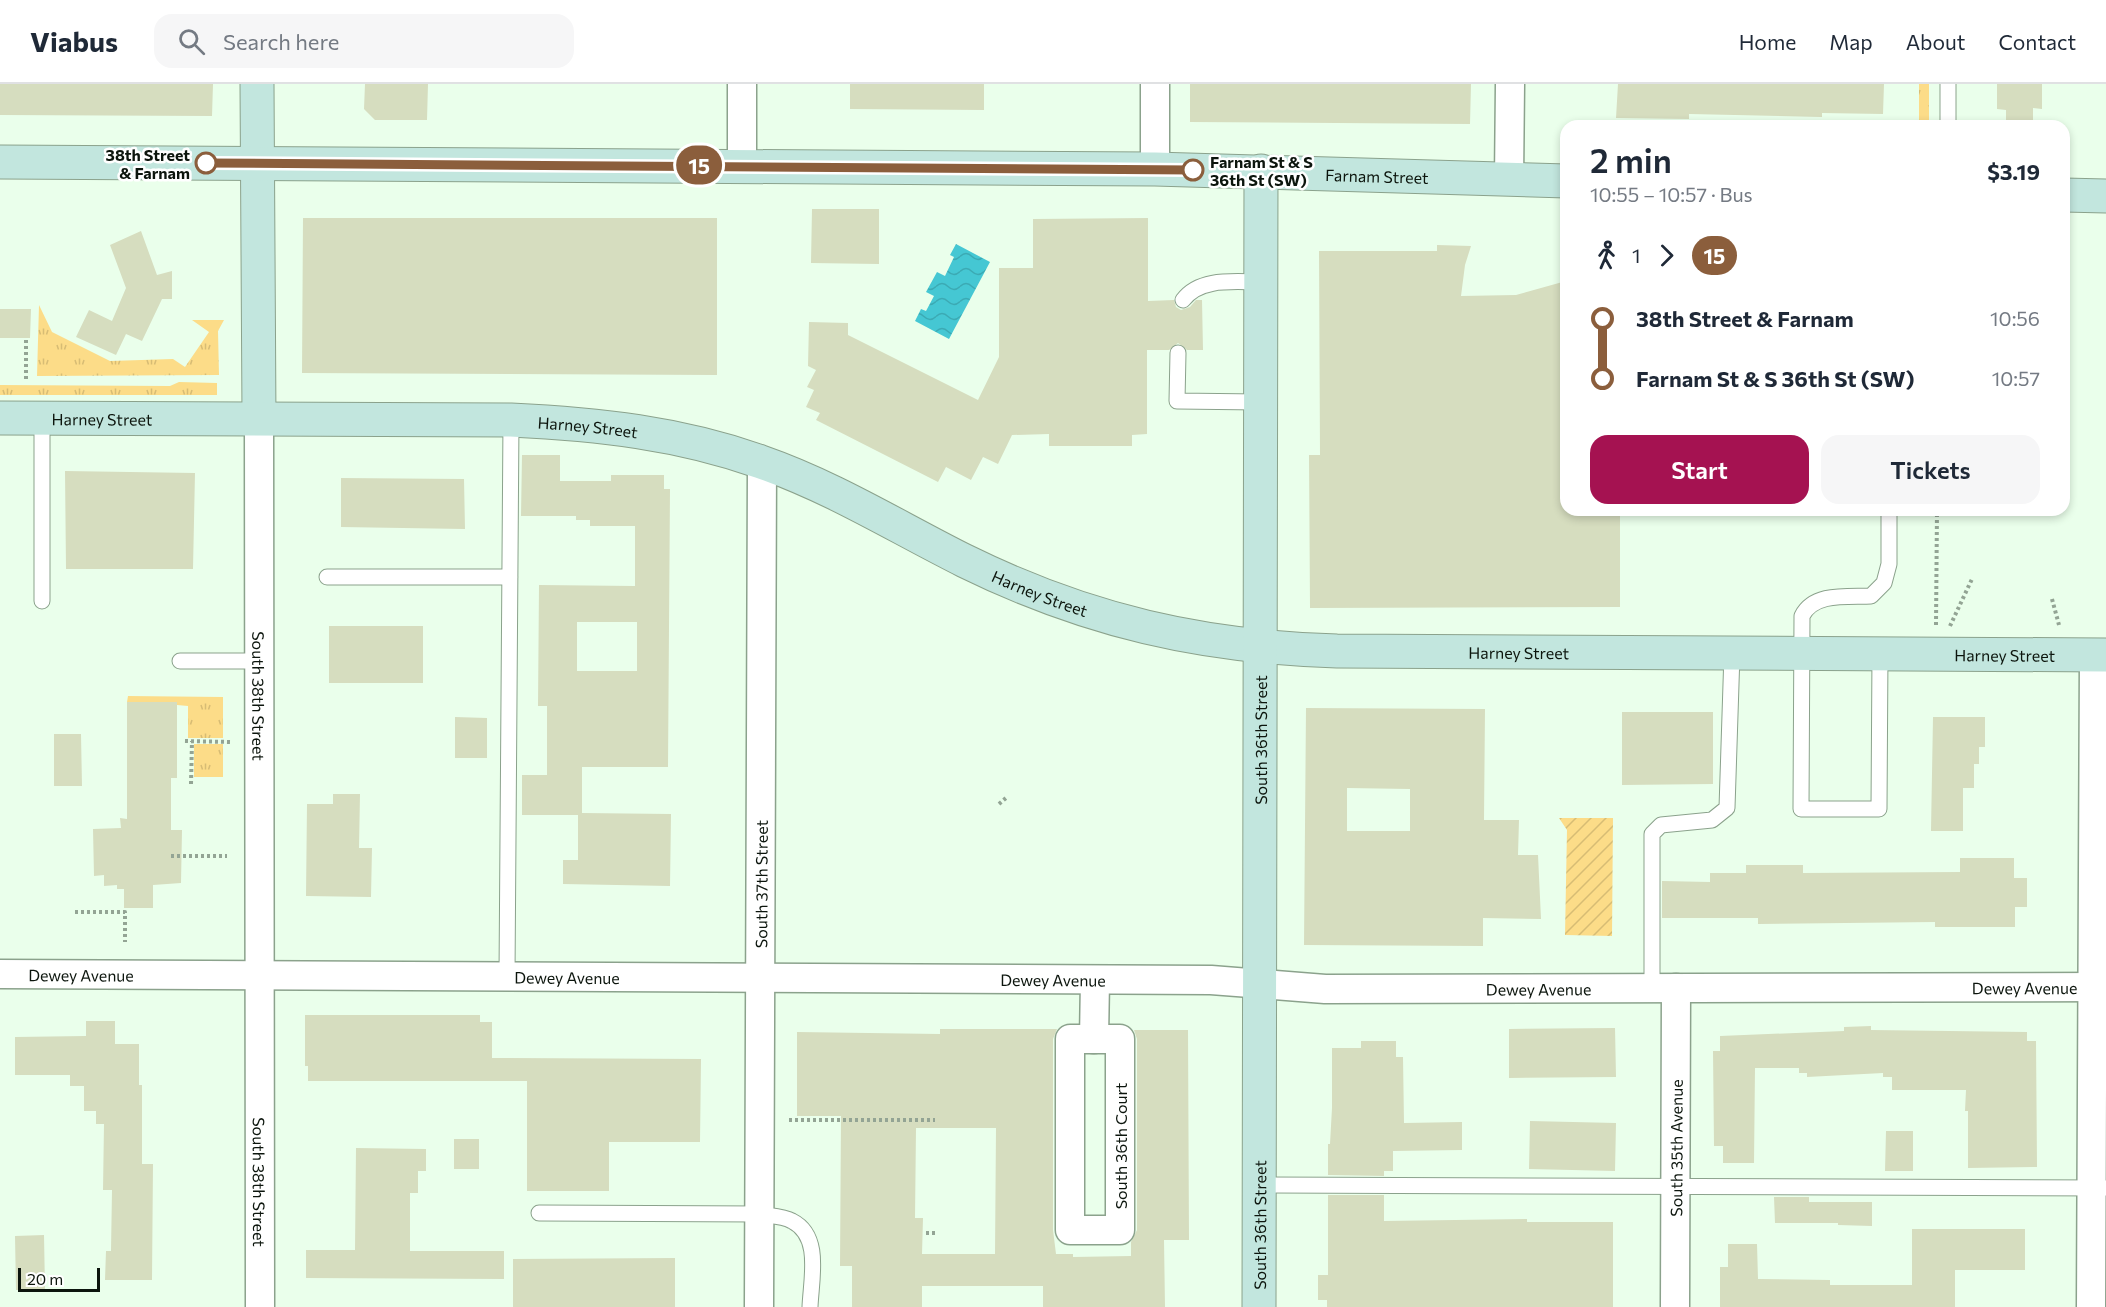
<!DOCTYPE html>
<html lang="en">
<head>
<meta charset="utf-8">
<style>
	body { margin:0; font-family:Commissioner,sans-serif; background:#f6f6f7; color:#1f2937; height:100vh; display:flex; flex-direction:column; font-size:22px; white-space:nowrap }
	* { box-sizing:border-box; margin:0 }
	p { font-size:20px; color:#747a83 }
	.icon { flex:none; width:33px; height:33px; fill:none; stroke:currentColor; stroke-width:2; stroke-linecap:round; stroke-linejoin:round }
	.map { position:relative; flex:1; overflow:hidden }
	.drawer { position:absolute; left:1560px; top:36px; width:510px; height:396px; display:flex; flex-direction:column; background:#fff; border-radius:18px; box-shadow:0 3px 9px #0003 }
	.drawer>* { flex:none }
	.badge { padding:0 12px; border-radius:20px; font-size:21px; line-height:39px }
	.scale { position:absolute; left:18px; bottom:15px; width:82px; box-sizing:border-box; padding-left:6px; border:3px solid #0c150d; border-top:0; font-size:16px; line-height:21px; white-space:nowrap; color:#0c150d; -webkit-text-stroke:4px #fff; paint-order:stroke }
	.map>.badge { position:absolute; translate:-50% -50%; box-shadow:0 0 0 3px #fff }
	.legs { display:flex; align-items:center; gap:9px; height:66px; padding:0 30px; font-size:20px }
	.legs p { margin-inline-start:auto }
	.headline { display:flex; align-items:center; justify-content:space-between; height:102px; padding:0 30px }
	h1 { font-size:33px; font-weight:600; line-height:45px }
	.action { display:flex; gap:12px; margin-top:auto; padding:12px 30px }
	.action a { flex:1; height:69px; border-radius:18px; background:#a51251; color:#fff; font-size:24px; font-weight:600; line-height:69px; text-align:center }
	.action a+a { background:#f6f6f7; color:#1f2937 }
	ul { padding:0 30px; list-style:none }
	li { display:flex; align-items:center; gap:21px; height:60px; font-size:22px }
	li i { display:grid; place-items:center; width:9px; height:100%; margin:0 8px; background:currentColor }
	li i::after { content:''; width:15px; height:15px; margin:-8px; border:4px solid; border-radius:50%; background:#fff }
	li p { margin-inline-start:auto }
	li:first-child i { background:linear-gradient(#0000 50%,currentColor 0) }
	li:last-child i { background:linear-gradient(currentColor 50%,#0000 0) }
	header { display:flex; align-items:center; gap:36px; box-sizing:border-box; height:84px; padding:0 30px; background:#fff; border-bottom:2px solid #e0e1e3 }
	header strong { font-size:28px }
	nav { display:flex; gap:33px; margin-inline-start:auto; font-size:21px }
	.search { width:420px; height:54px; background:#f6f6f7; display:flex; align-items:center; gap:15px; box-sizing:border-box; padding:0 21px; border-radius:18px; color:#747a83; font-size:22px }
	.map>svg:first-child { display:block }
</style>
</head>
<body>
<header>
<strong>Viabus</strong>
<div class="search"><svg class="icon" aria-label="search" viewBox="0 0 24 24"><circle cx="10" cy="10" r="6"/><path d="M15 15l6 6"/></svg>Search here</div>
<nav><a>Home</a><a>Map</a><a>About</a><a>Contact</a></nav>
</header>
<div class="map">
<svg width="2106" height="1223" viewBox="0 0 2106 1223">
	<defs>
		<pattern id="grass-tufts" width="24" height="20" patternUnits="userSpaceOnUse" patternTransform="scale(1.5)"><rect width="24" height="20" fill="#fcdc88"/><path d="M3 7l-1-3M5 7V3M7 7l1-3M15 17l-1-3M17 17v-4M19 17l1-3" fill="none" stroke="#d7bc74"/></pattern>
		<pattern id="garden-furrows" width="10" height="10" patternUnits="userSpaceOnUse" patternTransform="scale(1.5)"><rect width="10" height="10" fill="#fcdc88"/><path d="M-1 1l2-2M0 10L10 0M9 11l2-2" fill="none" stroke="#d7bc74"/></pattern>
		<pattern id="water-waves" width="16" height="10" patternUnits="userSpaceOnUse" patternTransform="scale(1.5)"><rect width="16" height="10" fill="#45c7d3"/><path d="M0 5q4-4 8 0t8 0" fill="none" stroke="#3baab4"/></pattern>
	</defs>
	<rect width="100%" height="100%" fill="#eaffeb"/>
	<path fill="url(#grass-tufts)" d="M1919,0H1929V37H1919Z
		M39,221L52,248L110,277L173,275L185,283L209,248L192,236H224L218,247L219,291L37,292Z
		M179,298L217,299V311H0V301L170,302Z
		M128,612L223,613V654H188V622L177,621L176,618H127Z
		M194,660H223V693H194Z"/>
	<path fill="url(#garden-furrows)" d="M1559,734H1613L1612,852L1565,851L1567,746Z"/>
	<path fill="url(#water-waves)" d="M956,160L990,178L949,255L915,237L921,225L926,227L934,212L926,208L937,188L945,192L954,173L950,171Z"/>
	<path fill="#d6ddbf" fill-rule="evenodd" d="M0,0H213L212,32L0,31Z
		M365,0H428L427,36H375L364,25Z
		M850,0H984V26L850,25Z
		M1190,0H1471L1470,40L1190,38Z
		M1618,0H1884L1883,30L1822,29V33L1689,30V35L1616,34Z
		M1997,0H2042V25L2033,24V40H2006V26L1997,25Z
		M812,125H879V180L811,179Z
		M303,134H717V291L302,289Z
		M1148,134V217L1174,216L1176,223L1181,226L1190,223L1196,216H1202L1203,266H1187L1178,259L1169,266H1147V350L1132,351V362H1049V350L1012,351L998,380L983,373L971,396L946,383L938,398L816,336L820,329L806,323L814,306L807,303L816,286L808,282L809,238L848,239V251L978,316L999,273V184H1033V135Z
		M141,147L157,191L172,187V215H162L142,257L126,250L116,271L76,253L89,226L112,237L126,204L110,161Z
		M1437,161L1471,162L1465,181L1461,212L1516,211L1566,197V426H1620V523L1310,524L1309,371H1320L1319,167H1437Z
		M0,225H31L30,254H0Z
		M522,371H560V397H611V391H664V405H670L668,683H582V729L671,730L670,802L563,800V776H578V731H522V691H547V622H538L539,501L635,502V442H590V436H576V432H521ZM577,538H637V587H577Z
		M65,387L195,389L193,485H66Z
		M341,394L464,395L465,445L341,443Z
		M329,542H423V599H329Z
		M127,618H177V694H171V746H182L181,799L153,801V824H124V805H117V801L104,802V791L94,792L93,745L121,744L120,734L127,735Z
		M1306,624L1485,625L1484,736H1519L1518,771H1538L1541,835L1483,834V862L1304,861ZM1347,704L1410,705V747H1347Z
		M1622,628H1713V700L1622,701Z
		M455,633L487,634V674H455Z
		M1933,633H1985V663H1979V680H1974V704H1963V747H1931Z
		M54,650H81L82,702H54Z
		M333,710H360L359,764H372L371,813L306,812L307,720H333Z
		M1960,774H2014V794H2027V823H2015V843H1935V838L1758,840V834H1662V797L1710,798V789H1746V781H1803V789L1960,788Z
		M305,931H480V938H492V974L701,975L700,1058H609V1107H527V997H308V982H305Z
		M86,937H115V960H139V1001H142V1080H153L152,1196H105L106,1167H111L112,1106H103L104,1040H96V1027H84V1002H70V991H15V953L86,952Z
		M1871,942V946L2027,948V957H2036L2037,1083L1968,1084V1027H1965L1966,1006H1892V993H1883V989L1807,993V989H1799V984H1755L1754,1079H1723V1062H1714L1713,967H1720V952L1844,947V943Z
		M1615,944L1616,993L1509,994V945Z
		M940,945H1057L1053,955V1146L1056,1170H1073V1173L1131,1172V1158L1137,1146V955L1134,946H1188L1189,1156H1164L1165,1223H1043V1202H922V1223H852V1182H840L841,1032H797V948L940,950ZM916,1044H996L995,1170H922L923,1134H915Z
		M1361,957H1396V973H1403L1404,1039L1462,1038V1066L1393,1067V1087H1384V1092L1328,1091V1060H1330L1332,1024V964H1361Z
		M1530,1037L1616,1039L1615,1087L1529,1085Z
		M1886,1047H1913V1087H1885Z
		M454,1055H479V1085H454Z
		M356,1064L426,1065V1087H418V1109H410V1167H504V1195L306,1194V1166H355Z
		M1328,1111H1384V1137L1527,1135V1138H1613V1223H1327V1216H1318V1191H1328Z
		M1774,1113H1809V1118H1872V1142L1838,1141V1139H1775Z
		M1912,1145H2025V1186H1955V1223H1720V1183H1728V1160H1757L1758,1195L1830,1196V1201H1912Z
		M44,1151L45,1206H16L15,1152Z
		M675,1174V1223H513V1175Z"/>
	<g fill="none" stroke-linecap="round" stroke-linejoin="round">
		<g stroke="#8ba28c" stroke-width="17">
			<path id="lane" d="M1948,42V0
				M1183,216C1200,193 1235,198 1260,198
				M1178,269L1177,317L1259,318
				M42,334V517
				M327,493H510
				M1880,570L1879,725H1801L1802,532C1814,508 1848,513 1871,512L1884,499L1889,480V426
				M180,577H261
				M507,892L511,336
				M1652,904V750L1661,741L1712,736L1727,724L1732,569
				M1260,1101L2106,1104
				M539,1129L759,1130C770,1132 783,1132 792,1137C822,1152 811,1195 810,1223"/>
		</g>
		<g stroke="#8ba28c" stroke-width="31">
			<g id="street">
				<path d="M742,0V81"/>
				<path d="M1155,85V0"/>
				<path d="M1509,96L1510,0"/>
				<path id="s1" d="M259,334L260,1223"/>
				<path id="s2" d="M0,890L1211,896L1325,905L2106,903"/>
				<rect x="1070" y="955" width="50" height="191"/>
				<path d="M1094,955L1095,896"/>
				<path id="s3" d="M759,1223L762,378"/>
				<path id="s4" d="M1675,1223L1676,904"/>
				<path d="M2091,1223L2094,571"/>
			</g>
		</g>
		<g stroke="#8ba28c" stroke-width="35">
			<g id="secondary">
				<path d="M257,0L259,334"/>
				<path id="s5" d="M0,78L1155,85L1566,97"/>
				<path d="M2064,111L2106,112"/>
				<path id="s6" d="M0,334L511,336C597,340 680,349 761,378C833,403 897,443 965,477C1087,537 1202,563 1337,567L2106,571"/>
				<path id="s7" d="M1259,1223L1261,87"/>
			</g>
		</g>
		<path stroke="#93a494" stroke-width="4" stroke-dasharray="3 3" stroke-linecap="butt" d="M26,256V296
			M2052,515L2059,541
			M1936,541L1937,426
			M1950,542L1972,495
			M185,657L232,658
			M191,700L192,657
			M999,720L1006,714
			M171,772H227
			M75,828H125V858
			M789,1036H935
			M926,1149H938"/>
		<use href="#lane" stroke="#fff" stroke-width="15"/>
		<use href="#street" stroke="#fff" stroke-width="28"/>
		<use href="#secondary" stroke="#c2e6de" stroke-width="33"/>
	</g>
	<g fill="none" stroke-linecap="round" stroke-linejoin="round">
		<g stroke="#fff" stroke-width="14">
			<path id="line-1" d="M206,79L1193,86"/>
		</g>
		<use href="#line-1" stroke="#8b5e3c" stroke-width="9"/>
	</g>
	<g fill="#fff" stroke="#8b5e3c" stroke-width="3">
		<circle cx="206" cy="79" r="10"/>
		<circle cx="1193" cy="86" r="10"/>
	</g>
	<g text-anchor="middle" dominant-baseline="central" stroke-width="5" stroke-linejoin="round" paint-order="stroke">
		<g font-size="16" font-weight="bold" fill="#0c150d" stroke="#fff" text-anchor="end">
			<text x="190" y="70">38th Street<tspan x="190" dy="18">&amp; Farnam</tspan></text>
			<text x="1210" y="77" text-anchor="start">Farnam St &amp; S<tspan x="1210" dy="18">36th St (SW)</tspan></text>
		</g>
		<g font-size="16" fill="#0c150d" stroke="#fff">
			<text stroke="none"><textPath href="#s5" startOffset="1377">Farnam Street</textPath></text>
			<text stroke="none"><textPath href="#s6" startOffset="102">Harney Street</textPath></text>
			<text stroke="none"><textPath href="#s6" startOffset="588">Harney Street</textPath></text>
			<text stroke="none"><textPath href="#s6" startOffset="1074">Harney Street</textPath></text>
			<text stroke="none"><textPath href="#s6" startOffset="1560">Harney Street</textPath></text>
			<text stroke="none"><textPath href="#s6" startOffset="2046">Harney Street</textPath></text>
			<text stroke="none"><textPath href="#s1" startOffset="278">South 38th Street</textPath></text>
			<text stroke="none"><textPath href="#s7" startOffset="567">South 36th Street</textPath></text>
			<text stroke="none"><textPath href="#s3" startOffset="423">South 37th Street</textPath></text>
			<text stroke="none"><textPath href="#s2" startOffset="81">Dewey Avenue</textPath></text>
			<text stroke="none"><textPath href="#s2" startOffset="567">Dewey Avenue</textPath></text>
			<text stroke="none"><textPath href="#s2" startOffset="1053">Dewey Avenue</textPath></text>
			<text stroke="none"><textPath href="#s2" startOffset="2025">Dewey Avenue</textPath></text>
			<text stroke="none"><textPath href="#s2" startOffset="1539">Dewey Avenue</textPath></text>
			<text transform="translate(1120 1062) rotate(-90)">South 36th Court</text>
			<text stroke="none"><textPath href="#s4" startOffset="159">South 35th Avenue</textPath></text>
			<text stroke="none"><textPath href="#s1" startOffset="764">South 38th Street</textPath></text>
			<text stroke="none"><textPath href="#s7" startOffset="82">South 36th Street</textPath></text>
		</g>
	</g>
</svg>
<div class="scale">20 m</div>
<b class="badge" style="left:699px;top:81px;background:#8b5e3c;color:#fff">15</b>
<section class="drawer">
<div class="headline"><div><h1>2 min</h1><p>10:55 – 10:57 · Bus</p></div><b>$3.19</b></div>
<div class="legs"><svg class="icon" aria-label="walk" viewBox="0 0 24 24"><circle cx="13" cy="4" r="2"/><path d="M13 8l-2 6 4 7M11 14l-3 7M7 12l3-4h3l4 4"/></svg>1<svg class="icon" aria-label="forward" viewBox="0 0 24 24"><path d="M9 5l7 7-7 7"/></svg><b class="badge" style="background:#8b5e3c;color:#fff">15</b></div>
<ul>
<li><i style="color:#8b5e3c"></i><b>38th Street &amp; Farnam</b><p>10:56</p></li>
<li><i style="color:#8b5e3c"></i><b>Farnam St &amp; S 36th St (SW)</b><p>10:57</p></li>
</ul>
<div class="action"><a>Start</a><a>Tickets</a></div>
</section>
</div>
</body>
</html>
